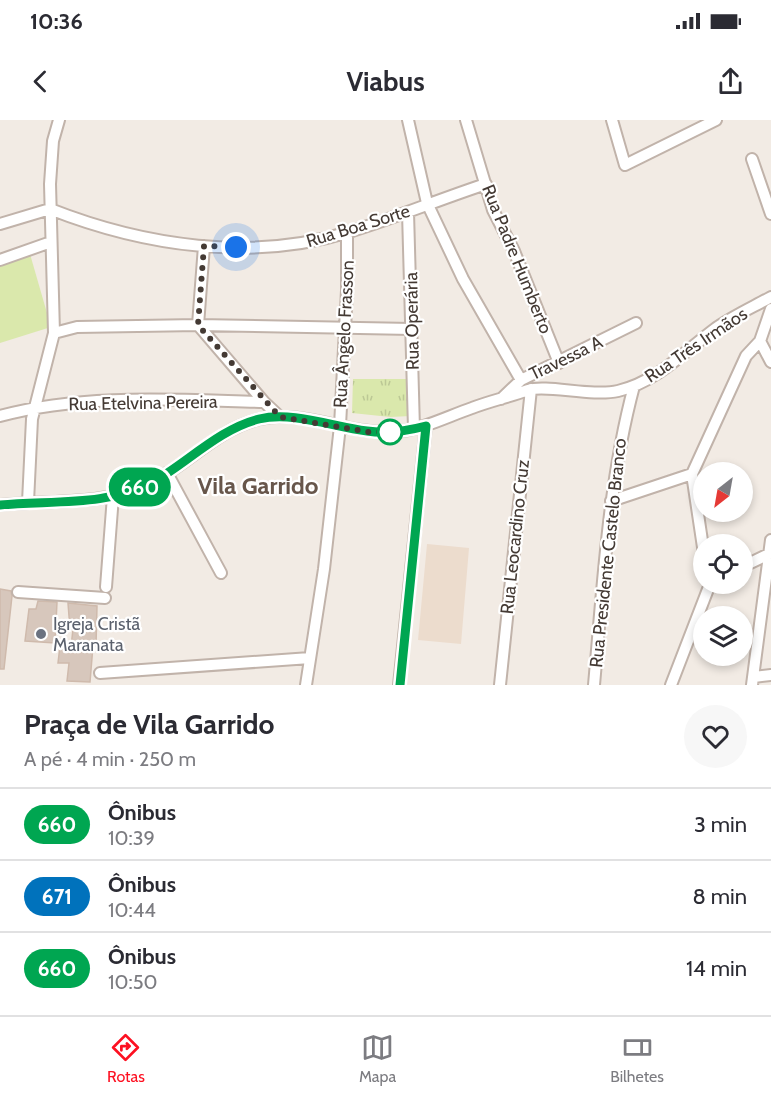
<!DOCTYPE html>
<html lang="pt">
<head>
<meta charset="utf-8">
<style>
	body { margin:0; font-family:Cabin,sans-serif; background:#f7f7f7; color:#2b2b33; height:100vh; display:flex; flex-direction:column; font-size:22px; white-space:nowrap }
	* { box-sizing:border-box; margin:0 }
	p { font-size:20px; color:#7c7c81 }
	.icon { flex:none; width:33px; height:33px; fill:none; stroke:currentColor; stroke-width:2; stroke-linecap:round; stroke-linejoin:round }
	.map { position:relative; height:565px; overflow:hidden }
	.panel { display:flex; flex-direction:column; background:#fff; flex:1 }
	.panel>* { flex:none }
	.badge { padding:0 12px; border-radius:20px; font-size:21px; line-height:39px }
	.needle { width:39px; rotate:211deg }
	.fabs { position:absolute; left:693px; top:342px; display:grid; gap:12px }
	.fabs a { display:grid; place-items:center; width:60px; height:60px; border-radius:50%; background:#fff; box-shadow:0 3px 9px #0003; font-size:30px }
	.you { position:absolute; width:30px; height:30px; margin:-15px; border:4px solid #fff; border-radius:50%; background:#1a73e8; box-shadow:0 0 0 9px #1a73e833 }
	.map>.badge { position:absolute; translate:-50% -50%; box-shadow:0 0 0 3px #fff }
	.round { display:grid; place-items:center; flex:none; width:63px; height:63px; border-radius:32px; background:#f7f7f7 }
	.head { display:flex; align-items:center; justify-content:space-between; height:102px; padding:0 24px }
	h1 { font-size:28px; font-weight:700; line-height:45px }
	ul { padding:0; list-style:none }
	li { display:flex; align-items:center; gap:18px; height:72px; padding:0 24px; border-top:2px solid #e1e1e2 }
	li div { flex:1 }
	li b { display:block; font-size:22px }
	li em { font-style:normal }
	li .badge { min-width:66px; font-weight:700; text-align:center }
	.status { display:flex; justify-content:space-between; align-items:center; height:42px; padding:0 30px; background:#fff; direction:ltr }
	.status svg { height:16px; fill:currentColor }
	header { display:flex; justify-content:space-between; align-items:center; height:78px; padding:0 24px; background:#fff; font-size:27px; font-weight:700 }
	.tabs { display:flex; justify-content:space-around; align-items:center; height:84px; border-top:2px solid #e1e1e2; background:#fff; font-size:16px; color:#7c7c81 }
	.tabs a { display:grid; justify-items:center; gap:3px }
	.tabs .current { color:#fd1021 }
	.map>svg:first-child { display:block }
</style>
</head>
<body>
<div class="status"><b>10:36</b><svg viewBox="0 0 49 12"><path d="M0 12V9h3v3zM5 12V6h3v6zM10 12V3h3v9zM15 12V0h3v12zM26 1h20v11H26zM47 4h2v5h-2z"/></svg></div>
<header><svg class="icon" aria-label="back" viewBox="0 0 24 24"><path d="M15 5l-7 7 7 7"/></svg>Viabus<svg class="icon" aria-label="share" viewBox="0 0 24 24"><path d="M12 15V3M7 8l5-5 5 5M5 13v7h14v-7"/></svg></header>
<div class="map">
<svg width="771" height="565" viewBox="0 0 771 565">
	<defs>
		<pattern id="grass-tufts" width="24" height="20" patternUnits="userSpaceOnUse" patternTransform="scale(1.5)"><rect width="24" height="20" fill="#dae8ac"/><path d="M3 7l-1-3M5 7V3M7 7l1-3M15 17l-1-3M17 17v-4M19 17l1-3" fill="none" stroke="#bcc895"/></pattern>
	</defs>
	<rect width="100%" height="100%" fill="#f2ebe4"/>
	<path fill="#ecdccd" d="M427,424L469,428L461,524L418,520Z"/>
	<path fill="url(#grass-tufts)" d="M353,259H411V296L390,297L352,293Z"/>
	<path fill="#dae8ac" d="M30,134L51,207L0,223V145Z"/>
	<path fill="#d7c7bc" stroke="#cfbaac" stroke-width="1.5" d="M0,469L11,471L12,476L4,549H0Z
		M38,481L57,482L55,523L25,521L29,489H36Z
		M68,483L97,486L96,526H93L90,562L67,561L69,543H58L60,526L71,527L73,509H70Z"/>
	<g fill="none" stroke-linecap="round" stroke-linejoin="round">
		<g stroke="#c1b3aa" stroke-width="14">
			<path id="minor" d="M408,0L427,83L463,159L521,260
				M466,0L493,90L514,131L559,243
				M612,0L625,45L716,0
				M752,39L771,94
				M50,89C144,126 251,142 349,112C395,98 440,79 486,64
				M408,92L414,309
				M0,104L50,89
				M204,126L198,205L264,282
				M0,140L51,122
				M771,189L760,221L771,242
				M54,213L77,207L198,205L412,209
				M501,279L521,260L636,203
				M0,296C84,273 178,280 264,282L280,297
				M167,353L221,453
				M611,381L692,354
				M28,382L32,299L54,213L50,64L53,21L59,0
				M0,385C49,380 106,386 151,363C188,344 219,308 260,299C304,289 350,315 394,312C422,310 446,297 472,288C490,281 509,277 528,270C547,264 591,277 618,271C657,262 685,231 716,208C733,196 753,187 771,177
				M704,434L692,354L746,236L760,221
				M742,447L771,433
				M106,467L113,376
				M18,472L105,478
				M100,553L310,538
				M754,557L771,555
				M306,565L324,449L340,306L347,170V113
				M399,565L426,306
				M500,565L531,269
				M594,565C603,465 608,363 634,266
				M671,565L710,464
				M752,565L771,420"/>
		</g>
		<use href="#minor" stroke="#fff" stroke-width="10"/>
	</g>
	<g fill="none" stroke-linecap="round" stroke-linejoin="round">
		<g stroke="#fff" stroke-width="14">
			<path id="line" d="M0,385C49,380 108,387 153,362C187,343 219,309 259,299C293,291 333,307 367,311C387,314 407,311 426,306L400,565"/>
		</g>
		<use href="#line" stroke="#00a651" stroke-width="9"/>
		<path stroke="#443a34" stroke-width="6" stroke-dasharray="0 10.8" d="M236,127L204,126L198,205L280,297L369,312H394H390"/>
	</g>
	<circle fill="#fff" stroke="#00a651" stroke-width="3" cx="390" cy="312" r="12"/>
	<circle fill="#6b7280" stroke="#fff" stroke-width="2" cx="41" cy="514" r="6"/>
	<g text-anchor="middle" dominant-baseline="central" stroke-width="4.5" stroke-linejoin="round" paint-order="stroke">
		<g font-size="18" fill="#443a34" stroke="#fff">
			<text transform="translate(358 106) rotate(-17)">Rua Boa Sorte</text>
			<text transform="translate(517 139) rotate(68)">Rua Padre Humberto</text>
			<text transform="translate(412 201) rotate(-91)">Rua Operária</text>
			<text transform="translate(344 214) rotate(-87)">Rua Ângelo Frasson</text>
			<text transform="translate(696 225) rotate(-34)">Rua Três Irmãos</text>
			<text transform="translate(566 238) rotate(-26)">Travessa A</text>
			<text transform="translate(143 283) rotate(-1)">Rua Etelvina Pereira</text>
			<text transform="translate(515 417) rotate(-84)">Rua Leocardino Cruz</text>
			<text transform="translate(608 433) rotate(-84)">Rua Presidente Castelo Branco</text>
		</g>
		<g font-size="18" fill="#5b616d" stroke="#fff" text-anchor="start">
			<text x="53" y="504">Igreja Cristã<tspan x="53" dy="21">Maranata</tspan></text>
		</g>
		<g font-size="24" font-weight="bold" fill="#67564b" stroke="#fff">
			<text x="258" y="365">Vila Garrido</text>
		</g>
	</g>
</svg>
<div class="fabs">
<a><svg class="needle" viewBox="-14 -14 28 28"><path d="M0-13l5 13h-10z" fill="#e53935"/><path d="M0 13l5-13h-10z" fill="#7c7c81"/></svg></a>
<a><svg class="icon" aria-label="locate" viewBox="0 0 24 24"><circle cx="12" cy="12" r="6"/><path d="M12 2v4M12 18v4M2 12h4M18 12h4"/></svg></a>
<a><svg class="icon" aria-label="layers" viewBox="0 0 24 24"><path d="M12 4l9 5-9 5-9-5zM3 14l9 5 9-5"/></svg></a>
</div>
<div class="you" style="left:236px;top:127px"></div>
<b class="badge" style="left:140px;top:367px;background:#00a651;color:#fff">660</b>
</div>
<section class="panel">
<div class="head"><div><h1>Praça de Vila Garrido</h1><p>A pé · 4 min · 250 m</p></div><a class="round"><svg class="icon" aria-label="heart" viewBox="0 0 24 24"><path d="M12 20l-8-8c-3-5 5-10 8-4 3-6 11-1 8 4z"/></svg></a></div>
<ul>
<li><span class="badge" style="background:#00a651;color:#fff">660</span><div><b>Ônibus</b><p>10:39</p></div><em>3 min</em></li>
<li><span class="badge" style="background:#0072bc;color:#fff">671</span><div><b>Ônibus</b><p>10:44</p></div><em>8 min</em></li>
<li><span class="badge" style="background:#00a651;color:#fff">660</span><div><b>Ônibus</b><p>10:50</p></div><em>14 min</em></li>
</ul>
</section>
<nav class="tabs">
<a class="current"><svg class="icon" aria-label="directions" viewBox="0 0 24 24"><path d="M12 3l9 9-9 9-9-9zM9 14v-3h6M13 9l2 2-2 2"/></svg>Rotas</a>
<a><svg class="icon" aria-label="map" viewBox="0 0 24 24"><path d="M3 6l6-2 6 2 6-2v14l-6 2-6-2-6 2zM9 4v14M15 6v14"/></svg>Mapa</a>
<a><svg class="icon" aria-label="tickets" viewBox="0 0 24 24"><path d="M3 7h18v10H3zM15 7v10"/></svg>Bilhetes</a>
</nav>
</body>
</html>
